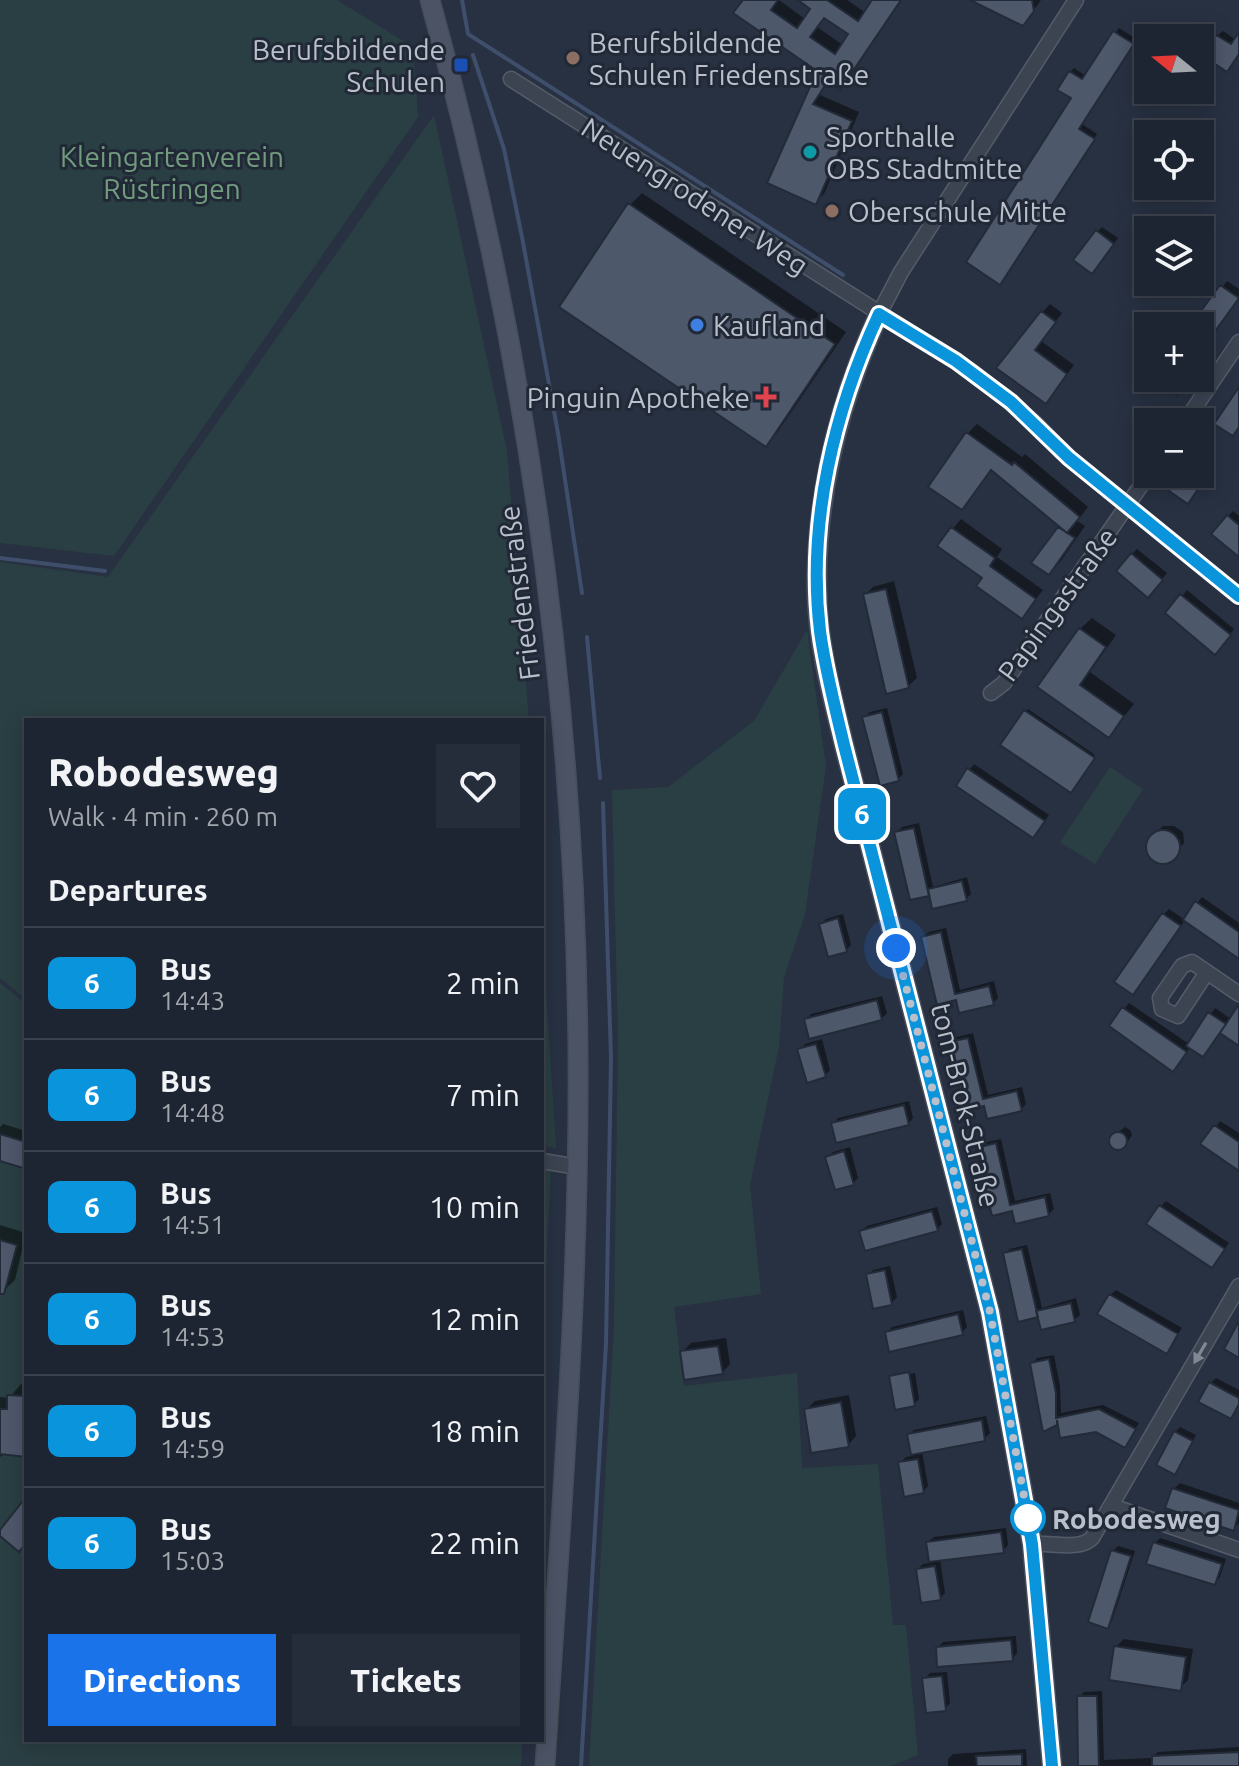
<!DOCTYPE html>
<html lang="en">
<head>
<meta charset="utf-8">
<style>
	body { margin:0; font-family:Ubuntu,sans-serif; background:#262d3a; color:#f1f3f6; height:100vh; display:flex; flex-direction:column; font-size:30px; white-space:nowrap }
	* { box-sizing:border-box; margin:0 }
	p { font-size:26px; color:#a1a5ac }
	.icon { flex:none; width:44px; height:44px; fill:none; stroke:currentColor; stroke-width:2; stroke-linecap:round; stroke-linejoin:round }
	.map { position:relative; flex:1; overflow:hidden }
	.side { position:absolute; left:24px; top:718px; width:520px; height:1024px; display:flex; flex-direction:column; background:#1e2532; border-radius:0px; box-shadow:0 4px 20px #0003,0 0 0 2px #3c424d }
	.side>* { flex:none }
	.badge { padding:0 16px; border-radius:12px; font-size:28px; line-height:52px }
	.needle { width:52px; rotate:288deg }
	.buttons { position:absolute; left:1134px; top:24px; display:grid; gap:16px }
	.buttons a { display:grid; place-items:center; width:80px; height:80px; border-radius:0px; background:#1e2532; box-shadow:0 4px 20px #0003,0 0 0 2px #3c424d; font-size:40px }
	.you { position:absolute; width:40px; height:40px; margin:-20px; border:6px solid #fff; border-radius:50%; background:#1a73e8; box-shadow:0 0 0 12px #1a73e833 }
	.map>.badge { position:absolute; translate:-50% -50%; box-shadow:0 0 0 4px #fff }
	h2 { padding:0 24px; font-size:30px; line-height:72px }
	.round { display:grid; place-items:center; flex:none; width:84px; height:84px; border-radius:0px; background:#262d3a }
	.summary { display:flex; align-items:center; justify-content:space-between; height:136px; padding:0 24px }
	h1 { font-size:38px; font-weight:800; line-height:60px }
	.button { display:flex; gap:16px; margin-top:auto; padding:16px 24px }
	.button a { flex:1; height:92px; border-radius:0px; background:#1a73e8; color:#fff; font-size:32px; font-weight:800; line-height:92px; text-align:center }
	.button a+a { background:#262d3a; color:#f1f3f6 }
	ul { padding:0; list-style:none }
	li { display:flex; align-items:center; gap:24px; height:112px; padding:0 24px; border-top:2px solid #3c424d }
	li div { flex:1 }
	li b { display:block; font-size:30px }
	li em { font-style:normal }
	li .badge { min-width:88px; font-weight:700; text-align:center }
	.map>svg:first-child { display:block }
</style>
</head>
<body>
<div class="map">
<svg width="1239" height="1766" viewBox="0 0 1239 1766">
	<rect width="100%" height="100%" fill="#283142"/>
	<path fill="#2a3f43" d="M0,0H337L413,47L418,117L114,556L0,543Z
		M434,115L507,451L529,720H26V999L0,978V562L108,577Z
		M807,630L826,766L805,914L784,977L779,1046L750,1185L761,1294L674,1307L684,1386L797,1373L802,1468L878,1464L893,1625H906L918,1755L891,1766H589L614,1325L618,1039L612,790L668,787L754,721Z
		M1110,767L1143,789L1095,864L1060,842Z
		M542,926L556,1148L542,1145Z
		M0,983L26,1004V1740H522L521,1766H0Z
		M542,1169L551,1171L542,1350Z"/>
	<path fill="#0007" fill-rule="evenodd" d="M745,0H779L805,19L813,8L801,0H847L866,13L874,0H902L848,79L840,87L829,80L820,95L859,112L824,194L815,202L769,182L820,70ZM825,16L851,34L843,45L817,27Z
		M974,0H1041L1031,14Z
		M1119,28L1136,39L1082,124L1097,134L1003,278L1074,98L1070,72L1074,68L1086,76Z
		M1223,31L1236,40L1239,35V54L1217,36Z
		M1178,123L1193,131L1192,134H1169Z
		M642,193L846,332L777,433L765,445L630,205Z
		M1102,227L1118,238L1097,266V232Z
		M1227,281L1239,289V297L1200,351V326H1193Z
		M1050,304L1062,313L1041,341L1074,365L1053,393L998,367L1019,339Z
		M977,424L1022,457L1025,454L1088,507L1077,521L1085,526L1061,561L1049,572L1062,526L992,469L962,507L968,433Z
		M1200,462L1211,470L1193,496L1183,474H1200Z
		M1233,511L1239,516V550L1228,516Z
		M961,519L1002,549L997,557L1043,590L1022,616L984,577L940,545Z
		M1137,549L1167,573L1153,590L1132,554Z
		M894,581L917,678L908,686L865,595L873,587Z
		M1187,590L1234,629L1220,647L1182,596Z
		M1092,618L1116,635L1090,672L1134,704L1109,735L1040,687L1080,629Z
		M887,708L903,774L898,779L864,718L870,712Z
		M1028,709L1095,755L1073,788L1026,711Z
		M974,764L1049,815L1038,830L958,785Z
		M919,823L933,887L967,877L971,894L966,899L931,894L911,898L896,833L902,827Z
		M1163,826H1174L1183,832L1184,843L1167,861L1156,860L1149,852V841Z
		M1202,897L1239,923V957L1185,920L1133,993L1164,914L1169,909L1185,920Z
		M843,914L851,945L846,950L821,924L826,919Z
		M946,928L960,990L994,981L998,998L993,1003L958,998L938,1002L923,937L929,932Z
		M882,996L887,1013L881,1019L806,1020L811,1014Z
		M1129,1003L1189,1044L1215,1008L1231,1019L1239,1010V1044L1220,1032L1203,1055L1191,1046L1173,1069L1124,1009Z
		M973,1033L988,1095L1022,1087L1026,1104L1021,1109L986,1103L951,1043L957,1037Z
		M822,1039L830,1070L825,1075L799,1050L805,1044Z
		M909,1101L913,1118L908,1124H833L838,1118Z
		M1220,1121L1239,1133V1168L1203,1144Z
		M3,1124L26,1131V1164L0,1159V1127Z
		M1125,1127L1130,1130L1132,1135L1129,1140L1123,1146L1117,1148L1112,1145L1111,1140L1114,1135Z
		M1001,1139L1015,1201L1050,1193L1054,1209L1048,1215L1013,1209L994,1213L979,1148L984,1143Z
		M850,1147L858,1178L853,1183L828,1157L833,1152Z
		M1166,1201L1229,1243L1217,1260L1161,1206Z
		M937,1207L942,1224L937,1229L861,1231L867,1226Z
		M0,1225L26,1233L15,1280L0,1294Z
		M1027,1245L1042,1308L1076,1298L1080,1315L1074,1320L1039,1313L1037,1315L1005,1254L1010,1249Z
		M890,1266L897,1297L891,1303L868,1275L873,1270Z
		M1116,1290L1182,1328L1166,1351L1110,1295Z
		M963,1310L967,1327L962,1333L887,1332L892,1327Z
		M726,1338L730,1364L722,1373L682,1352L691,1343Z
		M1054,1355L1060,1386L1061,1413L1103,1405L1139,1423L1124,1446L1096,1430L1059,1420L1055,1423L1032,1364L1037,1358Z
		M895,1373V1377L915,1373L919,1399L914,1404L891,1376Z
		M1216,1378L1239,1390V1406L1231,1417L1211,1383Z
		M21,1384L26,1385V1455L6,1453L0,1457V1397L9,1398Z
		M849,1395L856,1436L848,1445L806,1410L815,1401Z
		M986,1416L990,1433L984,1439L922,1451L928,1486L923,1492L900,1463L906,1457L913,1456L909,1435L914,1430Z
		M1180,1427L1196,1435L1174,1473L1175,1432Z
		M1180,1483L1239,1503V1523L1233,1529L1174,1489Z
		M1006,1528L1008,1545L1003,1551L940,1559L945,1593L940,1598L918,1569L923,1564L931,1563L928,1542L934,1537Z
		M1160,1538L1226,1559L1220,1577L1215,1583L1155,1543Z
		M1118,1546L1135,1551L1112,1621L1107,1626L1113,1551Z
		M1016,1636L1017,1653L1012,1659L938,1647L943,1642Z
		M1124,1639L1193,1649L1188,1680L1180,1688L1116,1647Z
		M947,1672L950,1703L945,1709L925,1679L930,1673Z
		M1102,1691L1104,1760L1151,1758L1158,1752L1239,1747V1766H1080L1079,1697L1084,1692Z
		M1026,1749L1027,1766H948V1759L953,1754Z"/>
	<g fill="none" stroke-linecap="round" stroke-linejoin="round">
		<path stroke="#3f4e6a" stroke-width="4" d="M462,0L468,34L843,275
			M473,55L504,149L522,237L558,433L582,593
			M0,558L105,571
			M587,637L600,778
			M581,1766L606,1344L611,1058L603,803"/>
	</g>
	<path fill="#4e586b" stroke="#232b39" stroke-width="2" fill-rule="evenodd" d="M743,0H778L771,10L797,28L810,9L798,0H827L858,21L872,0H901L840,90L828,81L813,104L852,121L816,205L767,183L817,71L733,13ZM824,18L848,34L835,54L810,37Z
		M970,0H1032L1034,11L1023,26Z
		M1113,31L1134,44L1079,129L1095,139L1000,285L966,262L1071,98L1057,90L1069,71L1082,79Z
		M1239,32V54L1227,72L1202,55L1216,35L1231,44Z
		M628,203L835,344L766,447L559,307Z
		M1096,230L1114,244L1092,274L1073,260Z
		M1220,285L1239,298L1200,352V326H1190Z
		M1041,311L1056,322L1035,350L1067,374L1046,404L996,368Z
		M1153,378H1189L1177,395Z
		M1239,387V427L1233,436L1214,424Z
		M966,432L1012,465L1014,462L1080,517L1067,533L991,470L962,510L928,487Z
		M1181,474H1208L1188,504L1169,491Z
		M1227,515L1239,525V557L1211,534Z
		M951,527L995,558L990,566L1036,599L1022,619L976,586L982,578L937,546Z
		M1058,527L1075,538L1049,575L1031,563Z
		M1131,553L1163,580L1148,598L1116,571Z
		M886,589L909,688L886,694L863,594Z
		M1180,594L1231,635L1215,655L1165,613Z
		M1079,628L1106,647L1080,685L1124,716L1109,738L1037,687Z
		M1024,710L1095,758L1071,793L1000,745Z
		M882,712L899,781L880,786L862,717Z
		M967,768L1045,821L1033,838L956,786Z
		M914,828L929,896L910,900L894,832Z
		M1146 847a17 17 0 1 1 34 0a17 17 0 1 1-34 0Z
		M962,881L967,901L932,909L928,889Z
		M1195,901L1239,932V959L1183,920Z
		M1162,913L1181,926L1133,995L1114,982Z
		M838,918L847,952L828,957L819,924Z
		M941,932L955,994L989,986L994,1005L959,1013L956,1000L937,1005L921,937Z
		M877,1000L882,1020L809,1039L804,1019Z
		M1239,1004V1046L1220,1033Z
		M1122,1007L1187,1052L1173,1072L1109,1026Z
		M1208,1012L1226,1024L1203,1057L1186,1046Z
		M968,1038L983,1099L1017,1091L1022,1111L987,1119L984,1106L965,1110L949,1042Z
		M816,1044L826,1077L807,1083L797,1049Z
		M904,1105L909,1125L836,1143L831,1123Z
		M1214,1125L1239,1142V1171L1200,1144Z
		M1109 1141a9 9 0 1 1 18 0a9 9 0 1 1-18 0Z
		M0,1134L26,1142V1169L0,1161Z
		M996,1143L1010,1205L1045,1197L1049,1216L1015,1224L1012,1211L992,1216L976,1148Z
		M844,1151L854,1185L835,1190L825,1157Z
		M1159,1205L1225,1249L1212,1268L1146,1224Z
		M932,1211L938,1231L865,1251L859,1231Z
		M0,1240L17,1245L4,1294H0Z
		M1022,1249L1038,1317L1018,1322L1003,1253Z
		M885,1270L892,1305L873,1309L866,1274Z
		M1109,1294L1178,1334L1167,1354L1097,1314Z
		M1071,1303L1075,1322L1041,1330L1036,1311Z
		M958,1314L963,1335L889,1352L885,1332Z
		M1239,1321V1358L1224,1349Z
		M718,1346L723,1374L684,1380L680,1351Z
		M1049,1359L1056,1393V1418L1099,1409L1136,1429L1125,1448L1096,1432L1060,1438L1057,1420V1425L1043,1432L1030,1363Z
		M909,1372L915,1406L895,1410L889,1376Z
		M1209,1382L1239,1398V1404L1231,1419L1198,1402Z
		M7,1395L26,1396V1457L0,1454V1409H7Z
		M841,1402L849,1447L811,1453L804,1409Z
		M982,1420L985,1441L911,1455L907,1434Z
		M1174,1431L1193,1441L1175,1475L1156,1465Z
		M918,1459L924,1493L904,1497L898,1462Z
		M1172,1488L1239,1510L1234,1531L1165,1508Z
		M26,1497V1543L19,1552L0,1536V1530Z
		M1001,1532L1004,1553L929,1562L926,1542Z
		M1153,1542L1222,1564L1215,1585L1146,1564Z
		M1111,1550L1131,1556L1108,1629L1088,1622Z
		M935,1566L941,1600L921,1603L916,1569Z
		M1011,1640L1013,1661L937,1667L936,1647Z
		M1114,1646L1186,1657L1181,1691L1109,1680Z
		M942,1676L946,1711L926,1713L922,1678Z
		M1077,1696H1097L1099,1766H1078Z
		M1239,1752V1766H1152V1756Z
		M1022,1754V1766H977L976,1756Z"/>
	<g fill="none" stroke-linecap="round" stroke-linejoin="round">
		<g stroke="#555c69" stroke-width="17">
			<path id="street" d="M511,79L974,373L1035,423L1069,458L1239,596
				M879,314L901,272L1076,0
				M1185,422L1239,342
				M991,693L1004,683L1149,474
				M1207,972L1178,1016L1162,1009L1160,998L1182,966L1192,962L1239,994
				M542,1161L578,1167
				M1112,1506L1239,1550
				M1032,1544C1050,1542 1080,1551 1092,1538L1239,1286"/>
		</g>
		<g stroke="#464d5b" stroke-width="21">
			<path id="secondary" d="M430,0C525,343 575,695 578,1051C580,1290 560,1528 545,1766
				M879,314C839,402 815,497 817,594C818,645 832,695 844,745L990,1312L1032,1544L1052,1766"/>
		</g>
		<use href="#street" stroke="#3c4452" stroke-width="14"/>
		<use href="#secondary" stroke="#4b5365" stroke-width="18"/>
	</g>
	<defs><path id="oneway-solid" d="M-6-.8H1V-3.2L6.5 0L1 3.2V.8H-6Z" transform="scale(2)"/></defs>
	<use fill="#818895" href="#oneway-solid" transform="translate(1200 1353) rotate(120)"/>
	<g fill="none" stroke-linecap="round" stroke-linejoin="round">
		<g stroke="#fff" stroke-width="18">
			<path id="line" d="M1052,1766L1032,1544L990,1312L844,745C835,707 825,669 820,631C807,523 834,411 879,314L956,361L1011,402L1069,458L1239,596"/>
		</g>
		<use href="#line" stroke="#0994dc" stroke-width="12"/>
		<path stroke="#babfcc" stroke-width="8" stroke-dasharray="0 14.4" d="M896,948L990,1312L1028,1518"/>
	</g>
	<g fill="#8d6e63" stroke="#212937" stroke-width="3">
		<circle cx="573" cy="58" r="8"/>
		<circle cx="832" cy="211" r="8"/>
	</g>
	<rect fill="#1a4fb4" stroke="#212937" stroke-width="3" x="453" y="57" width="16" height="16" rx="4"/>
	<circle fill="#0f9aa8" stroke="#212937" stroke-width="3" cx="810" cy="152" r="8"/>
	<circle fill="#3f7fe0" stroke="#212937" stroke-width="3" cx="697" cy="325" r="8"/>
	<path fill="#e0444e" stroke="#212937" stroke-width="3" d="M762 385h8v8h8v8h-8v8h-8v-8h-8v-8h8z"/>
	<circle fill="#fff" stroke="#0994dc" stroke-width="4" cx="1028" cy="1518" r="16"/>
	<g text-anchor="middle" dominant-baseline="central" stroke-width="6" stroke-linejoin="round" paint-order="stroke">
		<g font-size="28" fill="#babfcc" stroke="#212937" text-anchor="start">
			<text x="589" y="42">Berufsbildende<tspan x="589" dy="32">Schulen Friedenstraße</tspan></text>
			<text x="445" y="49" text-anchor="end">Berufsbildende<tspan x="445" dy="32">Schulen</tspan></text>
			<text x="826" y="136">Sporthalle<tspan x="826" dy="32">OBS Stadtmitte</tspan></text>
			<text x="848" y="211">Oberschule Mitte</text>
			<text x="713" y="325">Kaufland</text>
			<text x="750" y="397" text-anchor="end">Pinguin Apotheke</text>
		</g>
		<g font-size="28" fill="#729c7e" stroke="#212937">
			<text x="172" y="156">Kleingartenverein<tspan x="172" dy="32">Rüstringen</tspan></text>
		</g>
		<g font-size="28" fill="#babfcc" stroke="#212937">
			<text transform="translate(695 196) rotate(33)">Neuengrodener Weg</text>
			<text transform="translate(519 593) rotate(-97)">Friedenstraße</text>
			<text transform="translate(1057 604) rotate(-54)">Papingastraße</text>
			<text transform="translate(966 1105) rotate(76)">tom-Brok-Straße</text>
		</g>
		<g font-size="28" font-weight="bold" fill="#babfcc" stroke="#212937" text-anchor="start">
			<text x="1052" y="1518">Robodesweg</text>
		</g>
	</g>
</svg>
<div class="buttons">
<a><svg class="needle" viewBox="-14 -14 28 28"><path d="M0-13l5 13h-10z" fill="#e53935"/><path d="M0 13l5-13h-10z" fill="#a1a5ac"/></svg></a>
<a><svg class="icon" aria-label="locate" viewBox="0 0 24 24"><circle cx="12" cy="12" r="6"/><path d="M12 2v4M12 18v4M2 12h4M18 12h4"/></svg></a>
<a><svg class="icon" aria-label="layers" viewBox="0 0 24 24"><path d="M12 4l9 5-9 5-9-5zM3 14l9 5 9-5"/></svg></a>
<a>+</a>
<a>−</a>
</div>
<div class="you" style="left:896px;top:948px"></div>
<b class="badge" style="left:862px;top:814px;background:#0994dc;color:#fff">6</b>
<section class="side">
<div class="summary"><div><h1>Robodesweg</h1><p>Walk · 4 min · 260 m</p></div><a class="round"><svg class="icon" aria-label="heart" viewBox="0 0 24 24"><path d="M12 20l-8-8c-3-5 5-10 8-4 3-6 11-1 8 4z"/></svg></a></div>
<h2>Departures</h2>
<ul>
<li><span class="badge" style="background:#0994dc;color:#fff">6</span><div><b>Bus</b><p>14:43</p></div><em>2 min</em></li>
<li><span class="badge" style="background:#0994dc;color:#fff">6</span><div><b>Bus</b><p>14:48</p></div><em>7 min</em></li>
<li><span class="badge" style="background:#0994dc;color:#fff">6</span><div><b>Bus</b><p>14:51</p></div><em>10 min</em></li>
<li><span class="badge" style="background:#0994dc;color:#fff">6</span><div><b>Bus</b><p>14:53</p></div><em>12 min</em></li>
<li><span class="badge" style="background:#0994dc;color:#fff">6</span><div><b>Bus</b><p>14:59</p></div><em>18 min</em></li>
<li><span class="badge" style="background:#0994dc;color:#fff">6</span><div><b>Bus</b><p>15:03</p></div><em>22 min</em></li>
</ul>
<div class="button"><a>Directions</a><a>Tickets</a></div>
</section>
</div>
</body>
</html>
